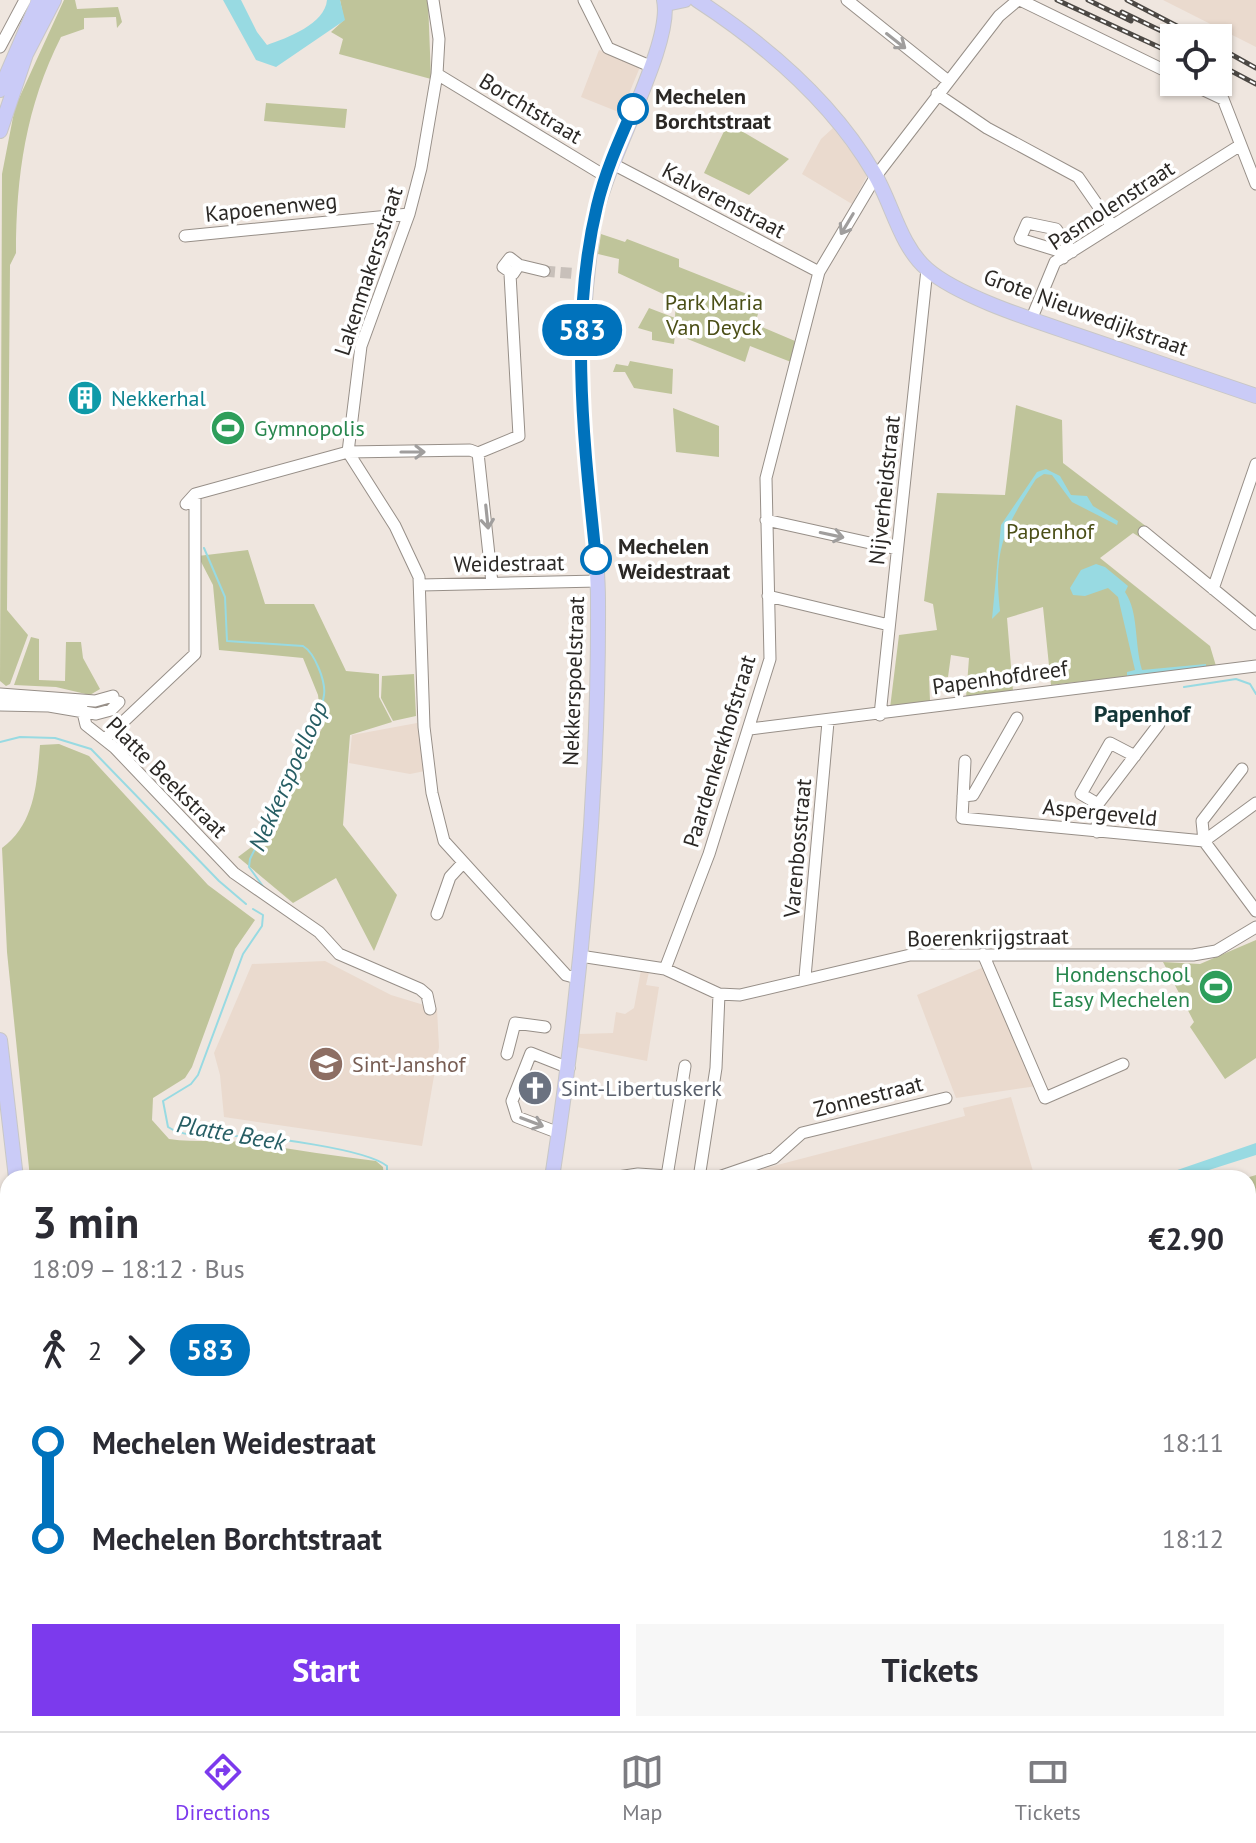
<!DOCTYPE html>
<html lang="en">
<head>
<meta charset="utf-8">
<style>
	body { margin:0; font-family:"PT Sans",sans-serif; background:#f7f7f7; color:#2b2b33; height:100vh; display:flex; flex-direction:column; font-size:30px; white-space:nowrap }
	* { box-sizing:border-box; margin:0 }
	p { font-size:26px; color:#7c7c81 }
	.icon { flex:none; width:44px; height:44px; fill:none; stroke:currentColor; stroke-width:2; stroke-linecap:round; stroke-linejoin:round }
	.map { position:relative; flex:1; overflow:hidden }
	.sheet { position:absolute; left:0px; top:1170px; width:1256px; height:562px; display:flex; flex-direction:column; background:#fff; border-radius:24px 24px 0 0; box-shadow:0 2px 6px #0004 }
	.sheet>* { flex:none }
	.badge { padding:0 16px; border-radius:26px; font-size:28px; line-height:52px }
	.tools { position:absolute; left:1160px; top:24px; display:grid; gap:16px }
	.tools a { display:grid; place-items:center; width:72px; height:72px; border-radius:0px; background:#fff; box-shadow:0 2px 6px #0004; font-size:40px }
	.map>.badge { position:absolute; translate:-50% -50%; box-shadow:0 0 0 4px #fff }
	.legs { display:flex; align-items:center; gap:12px; height:88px; padding:0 32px; font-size:26px }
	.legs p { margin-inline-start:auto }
	.summary { display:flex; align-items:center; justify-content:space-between; height:136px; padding:0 32px }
	h1 { font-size:44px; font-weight:700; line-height:60px }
	.cta { display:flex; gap:16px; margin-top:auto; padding:16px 32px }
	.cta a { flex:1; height:92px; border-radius:0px; background:#7c3aed; color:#fff; font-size:32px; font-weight:700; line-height:92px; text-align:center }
	.cta a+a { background:#f7f7f7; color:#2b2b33 }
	ul { padding:0 32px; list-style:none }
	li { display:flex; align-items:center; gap:28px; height:96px; font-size:30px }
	li i { display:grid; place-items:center; width:12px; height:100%; margin:0 10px; background:currentColor }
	li i::after { content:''; width:20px; height:20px; margin:-10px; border:6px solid; border-radius:50%; background:#fff }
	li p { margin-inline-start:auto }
	li:first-child i { background:linear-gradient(#0000 50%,currentColor 0) }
	li:last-child i { background:linear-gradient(currentColor 50%,#0000 0) }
	.tab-bar { display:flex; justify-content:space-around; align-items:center; height:112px; border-top:2px solid #e1e1e2; background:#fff; font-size:22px; color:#7c7c81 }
	.tab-bar a { display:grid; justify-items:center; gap:4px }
	.tab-bar .current { color:#7c3aed }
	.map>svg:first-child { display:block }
</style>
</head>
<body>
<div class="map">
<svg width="1256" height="1731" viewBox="0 0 1256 1731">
	<rect width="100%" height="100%" fill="#efe6df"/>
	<path fill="#eadace" d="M1163,0H1256V47Z
		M599,50L640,67L621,113L581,97Z
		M833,128L868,174L852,204L802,174L821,139Z
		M417,723L425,771L410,774L349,763L352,735Z
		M325,961L391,995L437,1009L439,1047L422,1146L224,1117L220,1075L214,1053L252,964Z
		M984,967L1037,1086L956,1098L917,995Z
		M641,970L649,972L646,985L659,987L647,1061L577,1047L579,1034L613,1033L616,1012L625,1014L634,1008Z
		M1011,1097L1035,1178H772L771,1175L728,1178L965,1116L963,1108Z"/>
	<path fill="#bfc49a" d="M64,0H75L77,9L118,7L122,22L117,28L116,17L84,18V29L61,37C26,106 16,176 16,253L10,265L7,610L28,635L10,684L6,686L0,681L2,174L15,107Z
		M340,0H428L431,79L339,54L343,39L331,32L344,20Z
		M266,103L347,109L345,128L264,121Z
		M728,123L789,159L749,195L704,173Z
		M601,234L625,242L627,239L679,259V267L762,300L755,324L795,341L791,362L750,346L745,362L675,334L674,344L652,340V332L638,328L649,308L675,318L676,300L618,273L619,259L598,254Z
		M630,361L673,369L672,394L634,388L625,372H613L616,364L628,366Z
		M1016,405L1062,420L1063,463L1147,527L1141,538L1133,533L1100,558L1210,646L1216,666L1051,685L1043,607L1007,618L1013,691L966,698L969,658L951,655L948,677L929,676L930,701L890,708L899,635L937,630L933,604L924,601L937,493L1005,495Z
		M673,408L719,426V457L676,452Z
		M248,550L265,604H314L346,671L379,674V697L392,722L350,735L343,825L397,895L374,951L336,878L293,903L238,857L270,833L322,728L318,695L303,658L219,650L213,585L198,556Z
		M31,637L39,639V680L65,681L66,642H81L83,658L100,689L90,695L56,687L14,685Z
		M414,674L416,716L393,721L381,698L382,676Z
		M59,744L89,756L208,885L255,920L235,949L192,1067L185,1078L153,1098L152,1120L169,1139C196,1143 224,1139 251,1143C292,1149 334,1156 376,1161L383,1167L384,1178H30L7,952L2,848C35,824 37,783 40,745Z
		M1256,940V1058L1225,1079L1190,1027L1194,1022L1163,962L1200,964Z
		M1256,1175V1283L1248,1282L1246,1178Z
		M0,1221L8,1293V1724L177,1725L156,1731H0Z
		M1107,1724H1235L1187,1731H1107Z"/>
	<path fill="#98dae2" d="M223,0H241L257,32L267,45C287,38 325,24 327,0H340L345,20L276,67L256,60Z
		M1046,469L1060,476L1071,495L1087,496L1093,506L1118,521L1117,525L1072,502L1052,475L1044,474L1036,479C1004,529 993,549 1000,611L992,619L1001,525L1037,472Z
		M1096,564L1105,567L1128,586L1125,592C1139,613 1134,642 1142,670L1206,664V667L1127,676V672L1135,670L1118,597L1108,588L1085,596L1073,595L1070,588L1081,570Z
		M1256,1143V1155L1184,1178H1154Z"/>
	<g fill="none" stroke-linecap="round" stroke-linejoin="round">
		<path stroke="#98dae2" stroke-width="2" d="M204,548L225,597L227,641L303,646C315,653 326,682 324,695C317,743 272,814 250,859L249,867L265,889
			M1184,687L1236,679L1250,684L1256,694
			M0,742L20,737L55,738L91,749L219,881L246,904
			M253,909L263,915L262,926L243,954L198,1075L191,1084L163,1101L168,1127C186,1139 214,1135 235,1136C265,1136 366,1149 387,1166V1178
			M393,1731V1728"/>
		<path stroke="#c8c0ba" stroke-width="11" stroke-dasharray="11 5.5" stroke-linecap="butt" d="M544,271L579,274"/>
		<g stroke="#978f88" stroke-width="13">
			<path id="minor" d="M433,0L439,39L437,74L421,168L409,214L361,346L348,452L395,526L419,577L424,727L432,793L444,841L566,975L577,978
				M584,0L608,48L650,66
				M847,0L947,80
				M1020,0L1174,75
				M0,47L25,0
				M437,74L605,176
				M1187,82L1223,99L1256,184
				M937,94L987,128L1078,177L1112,226
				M611,163L819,272
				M185,236L409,214
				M1063,258L1059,251L1020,239L1027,223L1056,229L1072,252
				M519,265L513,274L503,267L510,258L519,265L544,271
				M1031,320L1055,262L1239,146
				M478,453L519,436L510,274
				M478,453L492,583
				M186,504L195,494L348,452L470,450L478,453
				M766,520L897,549
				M1144,532L1256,624
				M421,585L598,581
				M1213,589L1256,464
				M768,596L889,625
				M0,694L95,701L113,696
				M80,700L86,725L115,748L234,873L319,932L339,954L420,989L427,995L430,1009
				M0,705L49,706L96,714L111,710L119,702
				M880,715L927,269
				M750,729L1256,666
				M105,739L195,654V494
				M965,761L962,818L1204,841L1256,911
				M963,796L973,795L1017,718
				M1098,804L1081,794L1110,743L1135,756
				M1097,832L1098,804L1159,724
				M1204,841L1202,821L1242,769
				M1204,841L1256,803
				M437,914L450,877L462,864
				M983,954L1045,1098L1123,1064
				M580,956L665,969L719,994L740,995L910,955H1193L1216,951L1256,927
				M665,969L709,854L770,659L766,478L819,272L876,176L999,16L1018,0
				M805,977L828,722
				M507,1054L515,1023L545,1027
				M559,1133L517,1117L512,1101L531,1053L569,1068
				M667,1176L685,1066
				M611,1178L638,1174L699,1178
				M699,1178L716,1068L719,994
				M716,1178L774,1158L802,1133L946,1098
				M1248,1574L1256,1573
				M195,1724L202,1731
				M775,1724L782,1731
				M824,1731L831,1724
				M942,1731V1724"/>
		</g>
		<g stroke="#c8c7c6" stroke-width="16">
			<path id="major" d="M697,0C766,45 832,101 874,173C892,203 900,246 927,269C959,297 1036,321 1077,335C1137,355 1196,376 1256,396
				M666,4L685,0
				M0,90L39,0
				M0,131L26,54L54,0
				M0,1040L16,1178
				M552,1178C581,988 599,794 598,601C598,547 588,493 584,439C578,368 583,299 593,228C601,168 674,46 664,0
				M210,1724L272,1731L336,1724
				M409,1724L435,1731
				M538,1731L540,1724"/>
		</g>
		<use href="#minor" stroke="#fff" stroke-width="11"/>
		<use href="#major" stroke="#cacbf7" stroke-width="14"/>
		<g stroke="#4c4844" stroke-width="5">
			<path id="rail" d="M1057,0L1174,54
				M1088,0L1131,21
				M1127,0L1200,38
				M1122,12L1176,38
				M1218,47L1256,68
				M1218,64L1256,84"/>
		</g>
		<use href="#rail" stroke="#fff" stroke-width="2" stroke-dasharray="6" stroke-linecap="butt"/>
	</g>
	<defs><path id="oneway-shaft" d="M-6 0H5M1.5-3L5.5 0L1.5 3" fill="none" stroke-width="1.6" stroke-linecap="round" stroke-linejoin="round" transform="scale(2)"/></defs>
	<g stroke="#a09e9d">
		<use href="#oneway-shaft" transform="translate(896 41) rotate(38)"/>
		<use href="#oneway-shaft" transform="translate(847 224) rotate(121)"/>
		<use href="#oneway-shaft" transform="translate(413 452)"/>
		<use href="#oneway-shaft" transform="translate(487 517) rotate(84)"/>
		<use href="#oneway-shaft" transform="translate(832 535) rotate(12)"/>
		<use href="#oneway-shaft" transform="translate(532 1122) rotate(21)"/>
	</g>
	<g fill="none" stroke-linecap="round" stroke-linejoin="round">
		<g stroke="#fff" stroke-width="18">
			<path id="line-1" d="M596,559C584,442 569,322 597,206C605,172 619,141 633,109"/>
		</g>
		<use href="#line-1" stroke="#0072bc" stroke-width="12"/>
	</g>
	<defs>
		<g id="building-disc" transform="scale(1.8)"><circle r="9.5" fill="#0f9aa8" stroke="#fff"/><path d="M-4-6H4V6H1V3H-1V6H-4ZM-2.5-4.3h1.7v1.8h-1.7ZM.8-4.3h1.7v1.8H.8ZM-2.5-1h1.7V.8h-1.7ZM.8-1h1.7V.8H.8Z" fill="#fff"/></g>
		<g id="stadium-disc" transform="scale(1.8)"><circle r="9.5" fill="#2e9e5b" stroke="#fff"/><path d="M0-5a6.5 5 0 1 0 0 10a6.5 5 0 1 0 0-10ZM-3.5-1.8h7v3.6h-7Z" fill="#fff"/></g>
		<g id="school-disc" transform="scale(1.8)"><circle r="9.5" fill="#8d6e63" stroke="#fff"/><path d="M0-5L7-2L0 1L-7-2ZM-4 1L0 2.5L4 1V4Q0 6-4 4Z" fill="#fff"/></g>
		<g id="church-disc" transform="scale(1.8)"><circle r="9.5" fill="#6b7280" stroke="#fff"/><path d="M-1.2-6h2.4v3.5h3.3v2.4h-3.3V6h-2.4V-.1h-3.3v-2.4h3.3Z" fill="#fff"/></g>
	</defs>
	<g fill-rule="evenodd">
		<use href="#building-disc" x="85" y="398"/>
		<use href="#stadium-disc" x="228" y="428"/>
		<use href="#stadium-disc" x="1216" y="987"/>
		<use href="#school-disc" x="326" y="1064"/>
		<use href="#church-disc" x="535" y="1088"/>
	</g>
	<g fill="#fff" stroke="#0072bc" stroke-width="4">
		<circle cx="633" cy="109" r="14"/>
		<circle cx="596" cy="559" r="14"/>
	</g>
	<g text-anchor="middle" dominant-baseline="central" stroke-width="7" stroke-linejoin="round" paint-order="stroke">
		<g font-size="22" font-weight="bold" fill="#2b2825" stroke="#fff" text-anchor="start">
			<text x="655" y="96">Mechelen<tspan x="655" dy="25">Borchtstraat</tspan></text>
			<text x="618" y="546">Mechelen<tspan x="618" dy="25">Weidestraat</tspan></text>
		</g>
		<g font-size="22" fill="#2b2825" stroke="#fff">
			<text transform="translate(531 108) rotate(31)">Borchtstraat</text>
			<text transform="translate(724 200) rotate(28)">Kalverenstraat</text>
			<text transform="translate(1111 205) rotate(-33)">Pasmolenstraat</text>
			<text transform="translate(271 207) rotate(-6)">Kapoenenweg</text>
			<text transform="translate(368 271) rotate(-72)">Lakenmakersstraat</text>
			<text transform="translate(1086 312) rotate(20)">Grote Nieuwedijkstraat</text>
			<text transform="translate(884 490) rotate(-84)">Nijverheidstraat</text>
			<text transform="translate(509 563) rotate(-1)">Weidestraat</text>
			<text transform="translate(1000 677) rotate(-8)">Papenhofdreef</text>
			<text transform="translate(573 681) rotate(-88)">Nekkerspoelstraat</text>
			<text transform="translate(719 751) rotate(-73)">Paardenkerkhofstraat</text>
			<text transform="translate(167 777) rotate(45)">Platte Beekstraat</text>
			<text transform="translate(1100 812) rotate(6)">Aspergeveld</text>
			<text transform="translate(797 848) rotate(-85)">Varenbosstraat</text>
			<text transform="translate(988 937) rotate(-1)">Boerenkrijgstraat</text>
			<text transform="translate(868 1096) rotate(-14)">Zonnestraat</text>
		</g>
		<g font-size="22" fill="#4b4f17" stroke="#fff">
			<text x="714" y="302">Park Maria<tspan x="714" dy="25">Van Deyck</tspan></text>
			<text x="1050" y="531">Papenhof</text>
		</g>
		<g font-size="22" fill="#0d838f" stroke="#fff" text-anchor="start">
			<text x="111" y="398">Nekkerhal</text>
		</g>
		<g font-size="22" fill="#27864d" stroke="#fff" text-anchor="start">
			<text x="254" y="428">Gymnopolis</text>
			<text x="1190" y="974" text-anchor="end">Hondenschool<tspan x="1190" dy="25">Easy Mechelen</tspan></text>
		</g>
		<g font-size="22" fill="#785e54" stroke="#fff" text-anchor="start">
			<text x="352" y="1064">Sint-Janshof</text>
		</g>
		<g font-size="22" fill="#5b616d" stroke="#fff" text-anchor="start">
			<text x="561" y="1088">Sint-Libertuskerk</text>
		</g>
		<g font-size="24" font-weight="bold" fill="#133637" stroke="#fff">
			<text x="1142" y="713">Papenhof</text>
		</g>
		<g font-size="24" font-style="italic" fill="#275e64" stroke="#fff">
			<text transform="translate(288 776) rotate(-66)">Nekkerspoelloop</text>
			<text transform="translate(231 1133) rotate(10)">Platte Beek</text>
		</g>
	</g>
</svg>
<div class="tools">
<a><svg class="icon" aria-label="locate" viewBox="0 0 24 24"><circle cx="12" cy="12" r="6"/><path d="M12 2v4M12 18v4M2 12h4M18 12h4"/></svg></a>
</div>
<b class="badge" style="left:582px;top:330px;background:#0072bc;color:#fff">583</b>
<section class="sheet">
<div class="summary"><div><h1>3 min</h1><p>18:09 – 18:12 · Bus</p></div><b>€2.90</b></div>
<div class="legs"><svg class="icon" aria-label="walk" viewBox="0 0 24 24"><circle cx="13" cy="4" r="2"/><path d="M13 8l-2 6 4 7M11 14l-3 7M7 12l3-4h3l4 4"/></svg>2<svg class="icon" aria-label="forward" viewBox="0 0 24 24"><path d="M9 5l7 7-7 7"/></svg><b class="badge" style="background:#0072bc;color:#fff">583</b></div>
<ul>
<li><i style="color:#0072bc"></i><b>Mechelen Weidestraat</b><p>18:11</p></li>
<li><i style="color:#0072bc"></i><b>Mechelen Borchtstraat</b><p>18:12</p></li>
</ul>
<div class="cta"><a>Start</a><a>Tickets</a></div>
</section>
</div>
<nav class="tab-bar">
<a class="current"><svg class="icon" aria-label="directions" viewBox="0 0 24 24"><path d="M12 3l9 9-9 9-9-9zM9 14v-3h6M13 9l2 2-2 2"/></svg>Directions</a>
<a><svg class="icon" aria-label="map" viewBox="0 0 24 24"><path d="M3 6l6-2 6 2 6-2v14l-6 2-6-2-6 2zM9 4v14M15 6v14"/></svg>Map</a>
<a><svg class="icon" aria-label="tickets" viewBox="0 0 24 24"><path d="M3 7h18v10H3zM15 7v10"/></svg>Tickets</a>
</nav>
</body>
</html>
